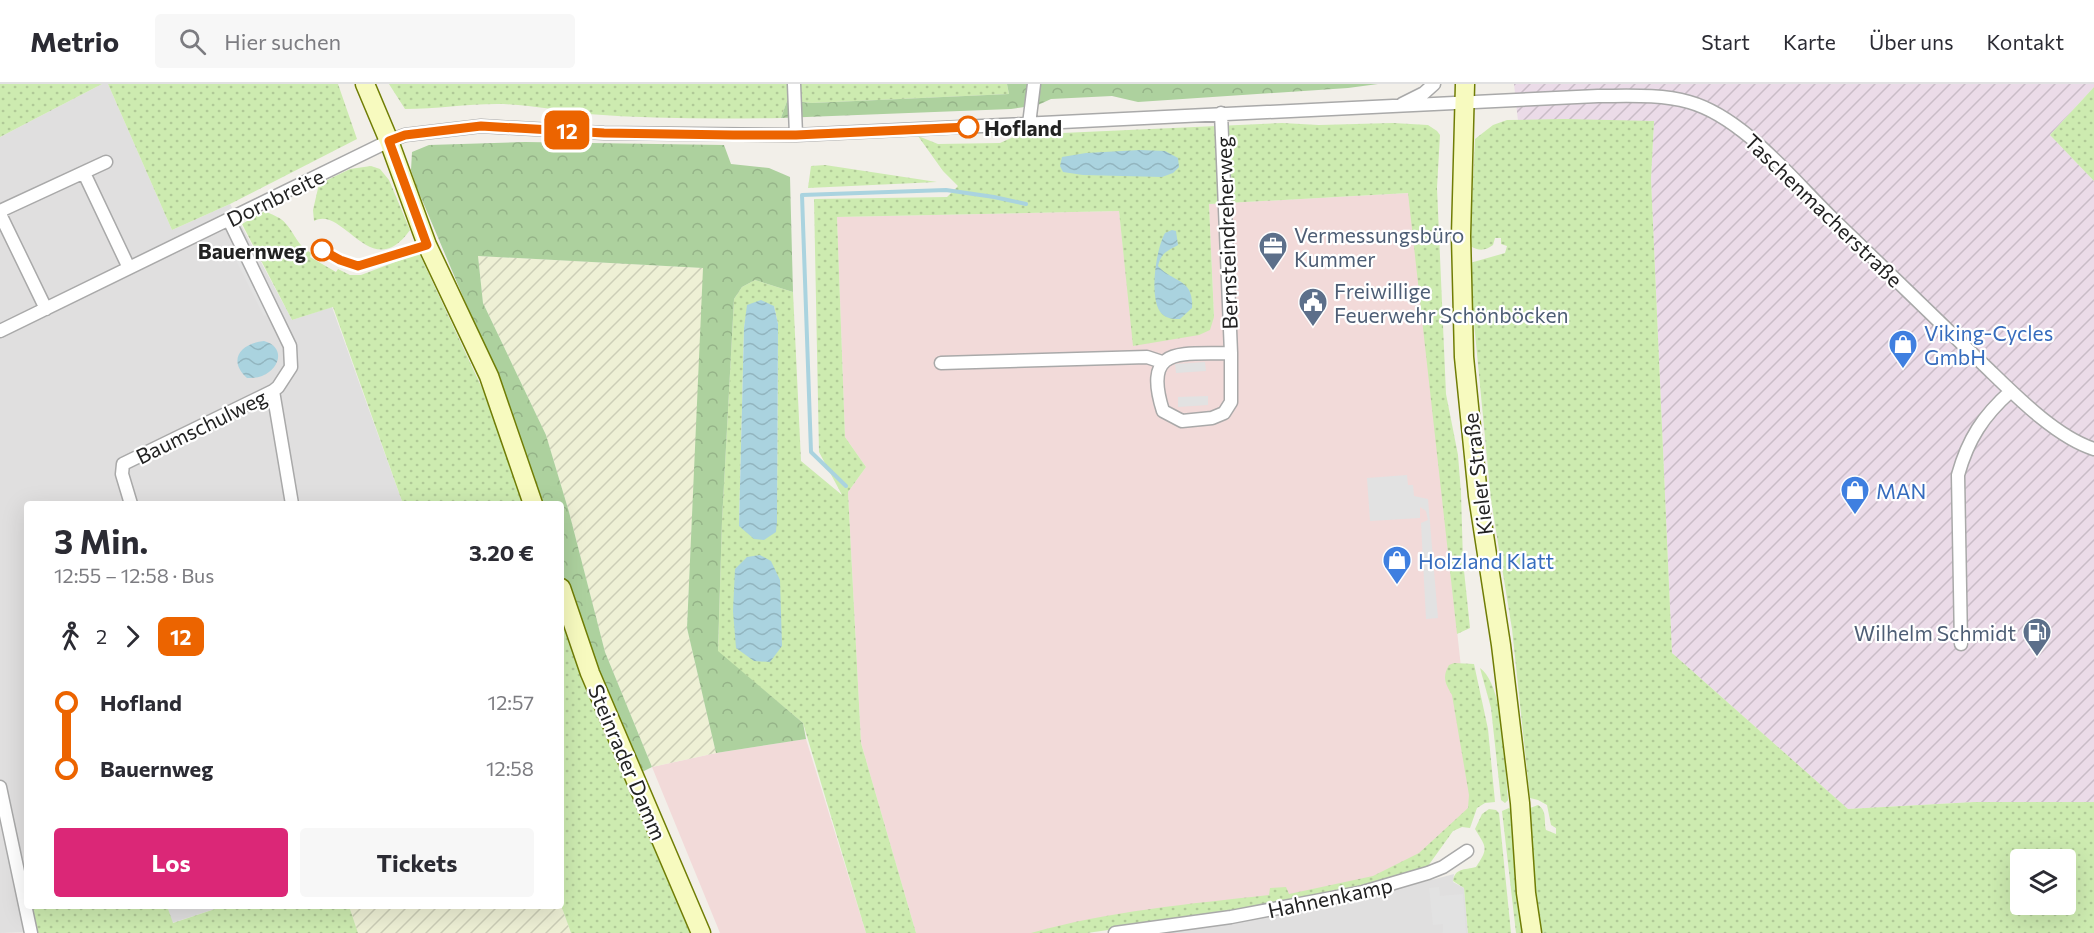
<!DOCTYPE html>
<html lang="de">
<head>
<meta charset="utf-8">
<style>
	body { margin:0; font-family:Commissioner,sans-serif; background:#f7f7f7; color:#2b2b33; height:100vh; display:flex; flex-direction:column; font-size:22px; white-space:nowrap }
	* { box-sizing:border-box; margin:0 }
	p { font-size:20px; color:#7c7c81 }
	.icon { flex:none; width:33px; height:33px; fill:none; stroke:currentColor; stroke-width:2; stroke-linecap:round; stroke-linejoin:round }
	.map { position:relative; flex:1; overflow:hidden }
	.sheet { position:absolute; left:24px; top:417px; width:540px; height:408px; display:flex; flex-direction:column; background:#fff; border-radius:6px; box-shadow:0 6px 24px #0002 }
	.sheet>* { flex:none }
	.badge { padding:0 12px; border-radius:9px; font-size:21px; line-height:39px }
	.fabs { position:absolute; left:2010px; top:765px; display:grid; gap:12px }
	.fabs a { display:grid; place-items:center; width:66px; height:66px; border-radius:6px; background:#fff; box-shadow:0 6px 24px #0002; font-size:30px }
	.map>.badge { position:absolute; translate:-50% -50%; box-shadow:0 0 0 3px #fff }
	.legs { display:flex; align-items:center; gap:9px; height:66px; padding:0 30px; font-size:20px }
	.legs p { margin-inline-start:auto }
	.overview { display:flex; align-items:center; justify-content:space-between; height:102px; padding:0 30px }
	h1 { font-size:33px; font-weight:700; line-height:45px }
	.button { display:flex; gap:12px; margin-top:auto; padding:12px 30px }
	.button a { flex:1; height:69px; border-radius:6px; background:#db2777; color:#fff; font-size:24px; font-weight:700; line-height:69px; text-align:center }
	.button a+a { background:#f7f7f7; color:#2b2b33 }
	ul { padding:0 30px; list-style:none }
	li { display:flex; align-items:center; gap:21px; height:66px; font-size:22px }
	li i { display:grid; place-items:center; width:9px; height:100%; margin:0 8px; background:currentColor }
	li i::after { content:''; width:15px; height:15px; margin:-8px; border:4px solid; border-radius:50%; background:#fff }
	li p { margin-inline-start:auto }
	li:first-child i { background:linear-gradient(#0000 50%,currentColor 0) }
	li:last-child i { background:linear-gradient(currentColor 50%,#0000 0) }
	header { display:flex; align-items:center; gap:36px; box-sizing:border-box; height:84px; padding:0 30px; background:#fff; border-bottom:2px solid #e1e1e2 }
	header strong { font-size:28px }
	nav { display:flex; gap:33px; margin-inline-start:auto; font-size:21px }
	.search { width:420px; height:54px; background:#f7f7f7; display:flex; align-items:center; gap:15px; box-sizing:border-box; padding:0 21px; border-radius:6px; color:#7c7c81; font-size:22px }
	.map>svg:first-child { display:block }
</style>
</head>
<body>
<header>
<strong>Metrio</strong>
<div class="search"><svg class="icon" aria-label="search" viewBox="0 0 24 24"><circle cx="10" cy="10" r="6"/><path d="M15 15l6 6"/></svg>Hier suchen</div>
<nav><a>Start</a><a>Karte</a><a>Über uns</a><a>Kontakt</a></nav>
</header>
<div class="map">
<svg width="2094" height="849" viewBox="0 0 2094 849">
	<defs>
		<pattern id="industrial-furrows" width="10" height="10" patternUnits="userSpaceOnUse" patternTransform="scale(1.5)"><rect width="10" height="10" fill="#ebdbe8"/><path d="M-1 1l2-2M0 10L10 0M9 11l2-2" fill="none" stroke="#c9bcc7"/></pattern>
		<pattern id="farmland-furrows" width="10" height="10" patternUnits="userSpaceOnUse" patternTransform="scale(1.5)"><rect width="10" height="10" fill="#eef0d5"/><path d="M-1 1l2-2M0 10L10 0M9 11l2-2" fill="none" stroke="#ccceb7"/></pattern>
		<pattern id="grass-dots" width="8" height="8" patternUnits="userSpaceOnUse" patternTransform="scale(1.5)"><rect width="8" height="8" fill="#cdebb0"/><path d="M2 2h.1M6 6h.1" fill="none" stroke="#b0c997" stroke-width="1.8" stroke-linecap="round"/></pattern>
		<pattern id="forest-crowns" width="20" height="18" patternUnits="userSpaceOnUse" patternTransform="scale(1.5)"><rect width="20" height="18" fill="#add19e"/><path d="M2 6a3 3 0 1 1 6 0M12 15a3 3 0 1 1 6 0" fill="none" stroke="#95b388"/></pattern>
		<pattern id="water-waves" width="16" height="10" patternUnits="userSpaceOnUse" patternTransform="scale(1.5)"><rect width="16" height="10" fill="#aad3df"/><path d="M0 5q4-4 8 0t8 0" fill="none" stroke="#92b5bf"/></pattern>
	</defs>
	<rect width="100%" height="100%" fill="#f2efe9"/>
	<path fill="#e0dfdf" d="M102,0H108L172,146L230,120L292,236L332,223L403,420H27L26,789L27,822H32L38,848L0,849V53Z
		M1454,790L1453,798L1464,804L1468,849H1147L1337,821Z
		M167,822H224L172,839Z"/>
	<path fill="#f2dad9" d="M1409,109L1476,720L1426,771L1380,791L1349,801L1045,849H916L861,659L848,408L866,383L845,353L837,133L1119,127L1134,262L1214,233L1209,120Z
		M806,655L866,849H720L652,683L716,669Z"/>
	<path fill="url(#industrial-furrows)" d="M1514,0H2094V3L2050,51L2094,97V718H1974L1848,725L1672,569L1651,95L1654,37H1518Z"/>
	<path fill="url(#farmland-furrows)" d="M478,172L704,184L687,544L716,669L652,683L605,568L569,428L546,351L483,219Z
		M561,821L571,849H358L349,822Z"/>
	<path fill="url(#grass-dots)" fill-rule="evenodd" d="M0,0H102L0,53Z
		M108,0H338L357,55L230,120L172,146Z
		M389,0H1007L1009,10L812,19L787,17L781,34C717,35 653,35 588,30C558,27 528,20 497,20C466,20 436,25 405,25Z
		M2094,3V97L2050,51Z
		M1564,35L1654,37L1651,95L1672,569L1848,725L1974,718H2094V849H1538L1533,809L1530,724L1538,721C1547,726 1544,737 1546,746L1556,750V744L1551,741L1547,721L1538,716L1530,714L1512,545L1491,416L1470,197V179L1505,169L1507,162L1501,160V154H1495L1493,161C1485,167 1479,167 1470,162V159L1475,55L1493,41L1507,36ZM2020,776H2066V820H2020Z
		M1282,39L1319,41L1393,39L1428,41L1437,47L1440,51L1437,104L1446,310L1458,371L1461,409L1463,477L1470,544L1457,550L1408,109L1209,120L1214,233L1210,246L1199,251L1133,262L1119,127L837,133L845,353L866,383L848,408L861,659L916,849H866L803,639L718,568L722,437L734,215L742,203L755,196L793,208L801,377L842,411L819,368L814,115L947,113L958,102L943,87L918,52L938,60L1000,59L1018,51ZM748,221L774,222L778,240L777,438L739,441L744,244Z
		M825,81L937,98L808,104L811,82Z
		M371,82L380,85L389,96L410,146C371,201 344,121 314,137L313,126L319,100L350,85Z
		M265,127C272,131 281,133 286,140C296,151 296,160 311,169L310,173L336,188L338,185L350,191H361L419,169L488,317L526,420H403L333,223L292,236L242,140Z
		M561,519L619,682L690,849H571L561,821Z
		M1454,579L1474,580L1488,645L1495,718L1485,719L1477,724L1470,744L1462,743L1453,747L1428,782L1389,796L1298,819L1087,849H1031C1109,827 1189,820 1269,811L1270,804L1286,803L1289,810L1373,792L1419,769L1468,724L1469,711L1452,611C1445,599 1442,593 1449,581Z
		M1480,584C1505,602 1505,685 1508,716L1505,719L1501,716L1491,624Z
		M1509,724L1511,726L1524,849H1516L1502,727Z
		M1489,725L1496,726L1499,729L1511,849H1468L1464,804L1453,797C1455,784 1464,786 1476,783C1489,764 1486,763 1475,745L1482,730Z
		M32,822H167L173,839L224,822H349L358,849H27L37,848Z"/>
	<path fill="url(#forest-crowns)" d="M1007,0H1378L1348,4L1138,18L1112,12L1051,15L1038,21L1011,25L781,34L787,17L812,19L1009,10Z
		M525,58L724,61L731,80L769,84L790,93L793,208L755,196L742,203L734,215L722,437L718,567L803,639L806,655L716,669L687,544L703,184L478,172L483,219L546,351L569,428L605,568L652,683L640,689L588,572L561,488V420H541L530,383L492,281L417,104L411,86L412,68L429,61Z"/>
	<path fill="#e2e2e2" d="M239,171L268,230L264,232L235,174Z
		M1205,278L1206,287L1176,289L1175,280Z
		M1208,312V321L1178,323V313Z
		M1407,391L1408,401H1413L1414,412L1428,415L1438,534L1426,535L1421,439L1428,436L1426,427L1420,423V434L1370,437L1367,394Z
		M1439,803L1440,812L1463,810L1466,849H1442L1443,848V840L1433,841L1429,804Z"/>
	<path fill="url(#water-waves)" d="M1140,66L1165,67L1178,74L1179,83L1173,89L1162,93L1083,91L1063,88L1060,82L1062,73L1086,69Z
		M1172,146L1176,147L1178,161C1167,167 1161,169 1158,182C1173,199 1194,194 1192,224L1180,235C1173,235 1168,235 1162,230C1148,216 1156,165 1165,149Z
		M761,216L774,222L778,240L777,438L776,448L764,456L754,455L739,442L744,244L747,221Z
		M264,257C286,263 280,285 262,292C257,294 252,294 247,294C227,276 241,259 264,257Z
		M760,471L771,477L780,496L782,562L770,578L754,577L736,564L733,527L735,485L747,473Z"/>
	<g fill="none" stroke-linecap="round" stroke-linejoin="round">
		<path stroke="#aad3df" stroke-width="4" d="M846,402L811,368L802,111L946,106L994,113L1026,120"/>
		<g stroke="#a9a9a9" stroke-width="15">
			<path id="minor" d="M794,0L796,51
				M1402,20L1424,9L1434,0
				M1221,29L1231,269C1182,271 1142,260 1163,327L1182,337L1212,334L1224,329L1231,318V269
				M1029,40L1034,0
				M84,89L129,184
				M0,127L106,78
				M0,130L46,225
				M0,247L389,57L405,51L481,42L604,49L796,51L1598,12C1628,12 1660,10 1689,18C1743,33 1793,96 1832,134C1883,184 1935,233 1986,283C2015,311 2056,353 2094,365
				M941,279L1147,273L1162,278
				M273,307L292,420
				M131,420L122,390L123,380L273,307L278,303L291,283L290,262L229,136
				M1961,560L1958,391C1968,355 1983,332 2011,307
				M0,703L31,849
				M1115,849L1231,833L1363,808L1428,789L1443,783L1467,767"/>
		</g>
		<g stroke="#707d05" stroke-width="21">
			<path id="secondary" d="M365,0L389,57L427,161L489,292L533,420
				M1465,0L1461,152L1464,273L1478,412L1501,561L1520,719L1526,809L1532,849
				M561,504L590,589L701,849"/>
		</g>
		<use href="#minor" stroke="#fff" stroke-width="12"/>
		<use href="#secondary" stroke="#f7fabf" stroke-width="18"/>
	</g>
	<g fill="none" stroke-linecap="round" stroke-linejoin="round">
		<g stroke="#fff" stroke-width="14">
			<path id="line-1" d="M322,166L340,176L358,182L427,161L389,57L405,51L481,42L604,49L733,51H796L968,43"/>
		</g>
		<use href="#line-1" stroke="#ec6400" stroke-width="9"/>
	</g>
	<defs>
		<g id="office-pin" transform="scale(1.5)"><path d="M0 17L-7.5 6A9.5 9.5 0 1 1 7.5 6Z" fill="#5c6f8a" stroke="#fff"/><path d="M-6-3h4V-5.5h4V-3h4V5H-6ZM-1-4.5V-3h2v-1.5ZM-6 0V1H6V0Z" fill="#fff"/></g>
		<g id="civic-pin" transform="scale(1.5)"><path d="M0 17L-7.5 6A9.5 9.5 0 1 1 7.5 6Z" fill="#5c6f8a" stroke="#fff"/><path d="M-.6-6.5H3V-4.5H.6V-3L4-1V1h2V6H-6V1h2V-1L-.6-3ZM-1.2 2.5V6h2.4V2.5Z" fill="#fff"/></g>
		<g id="shop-pin" transform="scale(1.5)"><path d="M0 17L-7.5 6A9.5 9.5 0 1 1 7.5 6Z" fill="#3f7fe0" stroke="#fff"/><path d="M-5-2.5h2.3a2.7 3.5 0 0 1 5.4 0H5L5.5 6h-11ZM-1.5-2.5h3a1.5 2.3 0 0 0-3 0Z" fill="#fff"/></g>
		<g id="fuel-pin" transform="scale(1.5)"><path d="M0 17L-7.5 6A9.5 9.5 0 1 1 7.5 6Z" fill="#5c6f8a" stroke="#fff"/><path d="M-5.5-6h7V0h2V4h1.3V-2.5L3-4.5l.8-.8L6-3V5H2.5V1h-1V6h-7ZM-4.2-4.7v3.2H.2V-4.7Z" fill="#fff"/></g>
	</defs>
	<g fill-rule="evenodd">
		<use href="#office-pin" x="1273" y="162"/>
		<use href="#civic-pin" x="1313" y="218"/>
		<use href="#shop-pin" x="1903" y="260"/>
		<use href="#shop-pin" x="1855" y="406"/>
		<use href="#shop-pin" x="1397" y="476"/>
		<use href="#fuel-pin" x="2037" y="548"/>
	</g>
	<g fill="#fff" stroke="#ec6400" stroke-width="3">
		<circle cx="968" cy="43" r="10"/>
		<circle cx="322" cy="166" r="10"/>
	</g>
	<g text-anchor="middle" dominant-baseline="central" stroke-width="4.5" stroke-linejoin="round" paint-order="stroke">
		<g font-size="21" font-weight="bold" fill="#222" stroke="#fff" text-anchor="start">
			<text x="984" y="43">Hofland</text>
			<text x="306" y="166" text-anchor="end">Bauernweg</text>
		</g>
		<g font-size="21" fill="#222" stroke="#fff">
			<text transform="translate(275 113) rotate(-26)">Dornbreite</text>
			<text transform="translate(1824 126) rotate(44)">Taschenmacherstraße</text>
			<text transform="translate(1226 149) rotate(-92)">Bernsteindreherweg</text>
			<text transform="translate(201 342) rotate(-26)">Baumschulweg</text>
			<text transform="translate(1477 390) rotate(-97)">Kieler Straße</text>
			<text transform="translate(628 678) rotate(67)">Steinrader Damm</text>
			<text transform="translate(1330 813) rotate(-12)">Hahnenkamp</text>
		</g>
		<g font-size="21" fill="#4e5e75" stroke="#fff" text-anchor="start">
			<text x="1294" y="150">Vermessungsbüro<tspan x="1294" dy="24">Kummer</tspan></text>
			<text x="1334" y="206">Freiwillige<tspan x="1334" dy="24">Feuerwehr Schönböcken</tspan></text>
			<text x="2016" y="548" text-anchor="end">Wilhelm Schmidt</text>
		</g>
		<g font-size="21" fill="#366cbe" stroke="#fff" text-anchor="start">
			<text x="1924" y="248">Viking-Cycles<tspan x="1924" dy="24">GmbH</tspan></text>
			<text x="1876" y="406">MAN</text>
			<text x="1418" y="476">Holzland Klatt</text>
		</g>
	</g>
</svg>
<div class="fabs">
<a><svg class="icon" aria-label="layers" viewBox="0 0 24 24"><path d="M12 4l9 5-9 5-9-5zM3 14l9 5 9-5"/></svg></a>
</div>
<b class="badge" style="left:567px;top:46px;background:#ec6400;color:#fff">12</b>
<section class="sheet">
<div class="overview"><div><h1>3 Min.</h1><p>12:55 – 12:58 · Bus</p></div><b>3.20 €</b></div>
<div class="legs"><svg class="icon" aria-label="walk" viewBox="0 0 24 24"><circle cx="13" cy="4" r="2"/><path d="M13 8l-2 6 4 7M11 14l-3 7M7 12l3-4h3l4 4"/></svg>2<svg class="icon" aria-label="forward" viewBox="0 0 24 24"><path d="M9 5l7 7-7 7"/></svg><b class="badge" style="background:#ec6400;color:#fff">12</b></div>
<ul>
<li><i style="color:#ec6400"></i><b>Hofland</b><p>12:57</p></li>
<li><i style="color:#ec6400"></i><b>Bauernweg</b><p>12:58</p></li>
</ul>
<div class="button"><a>Los</a><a>Tickets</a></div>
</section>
</div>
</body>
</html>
